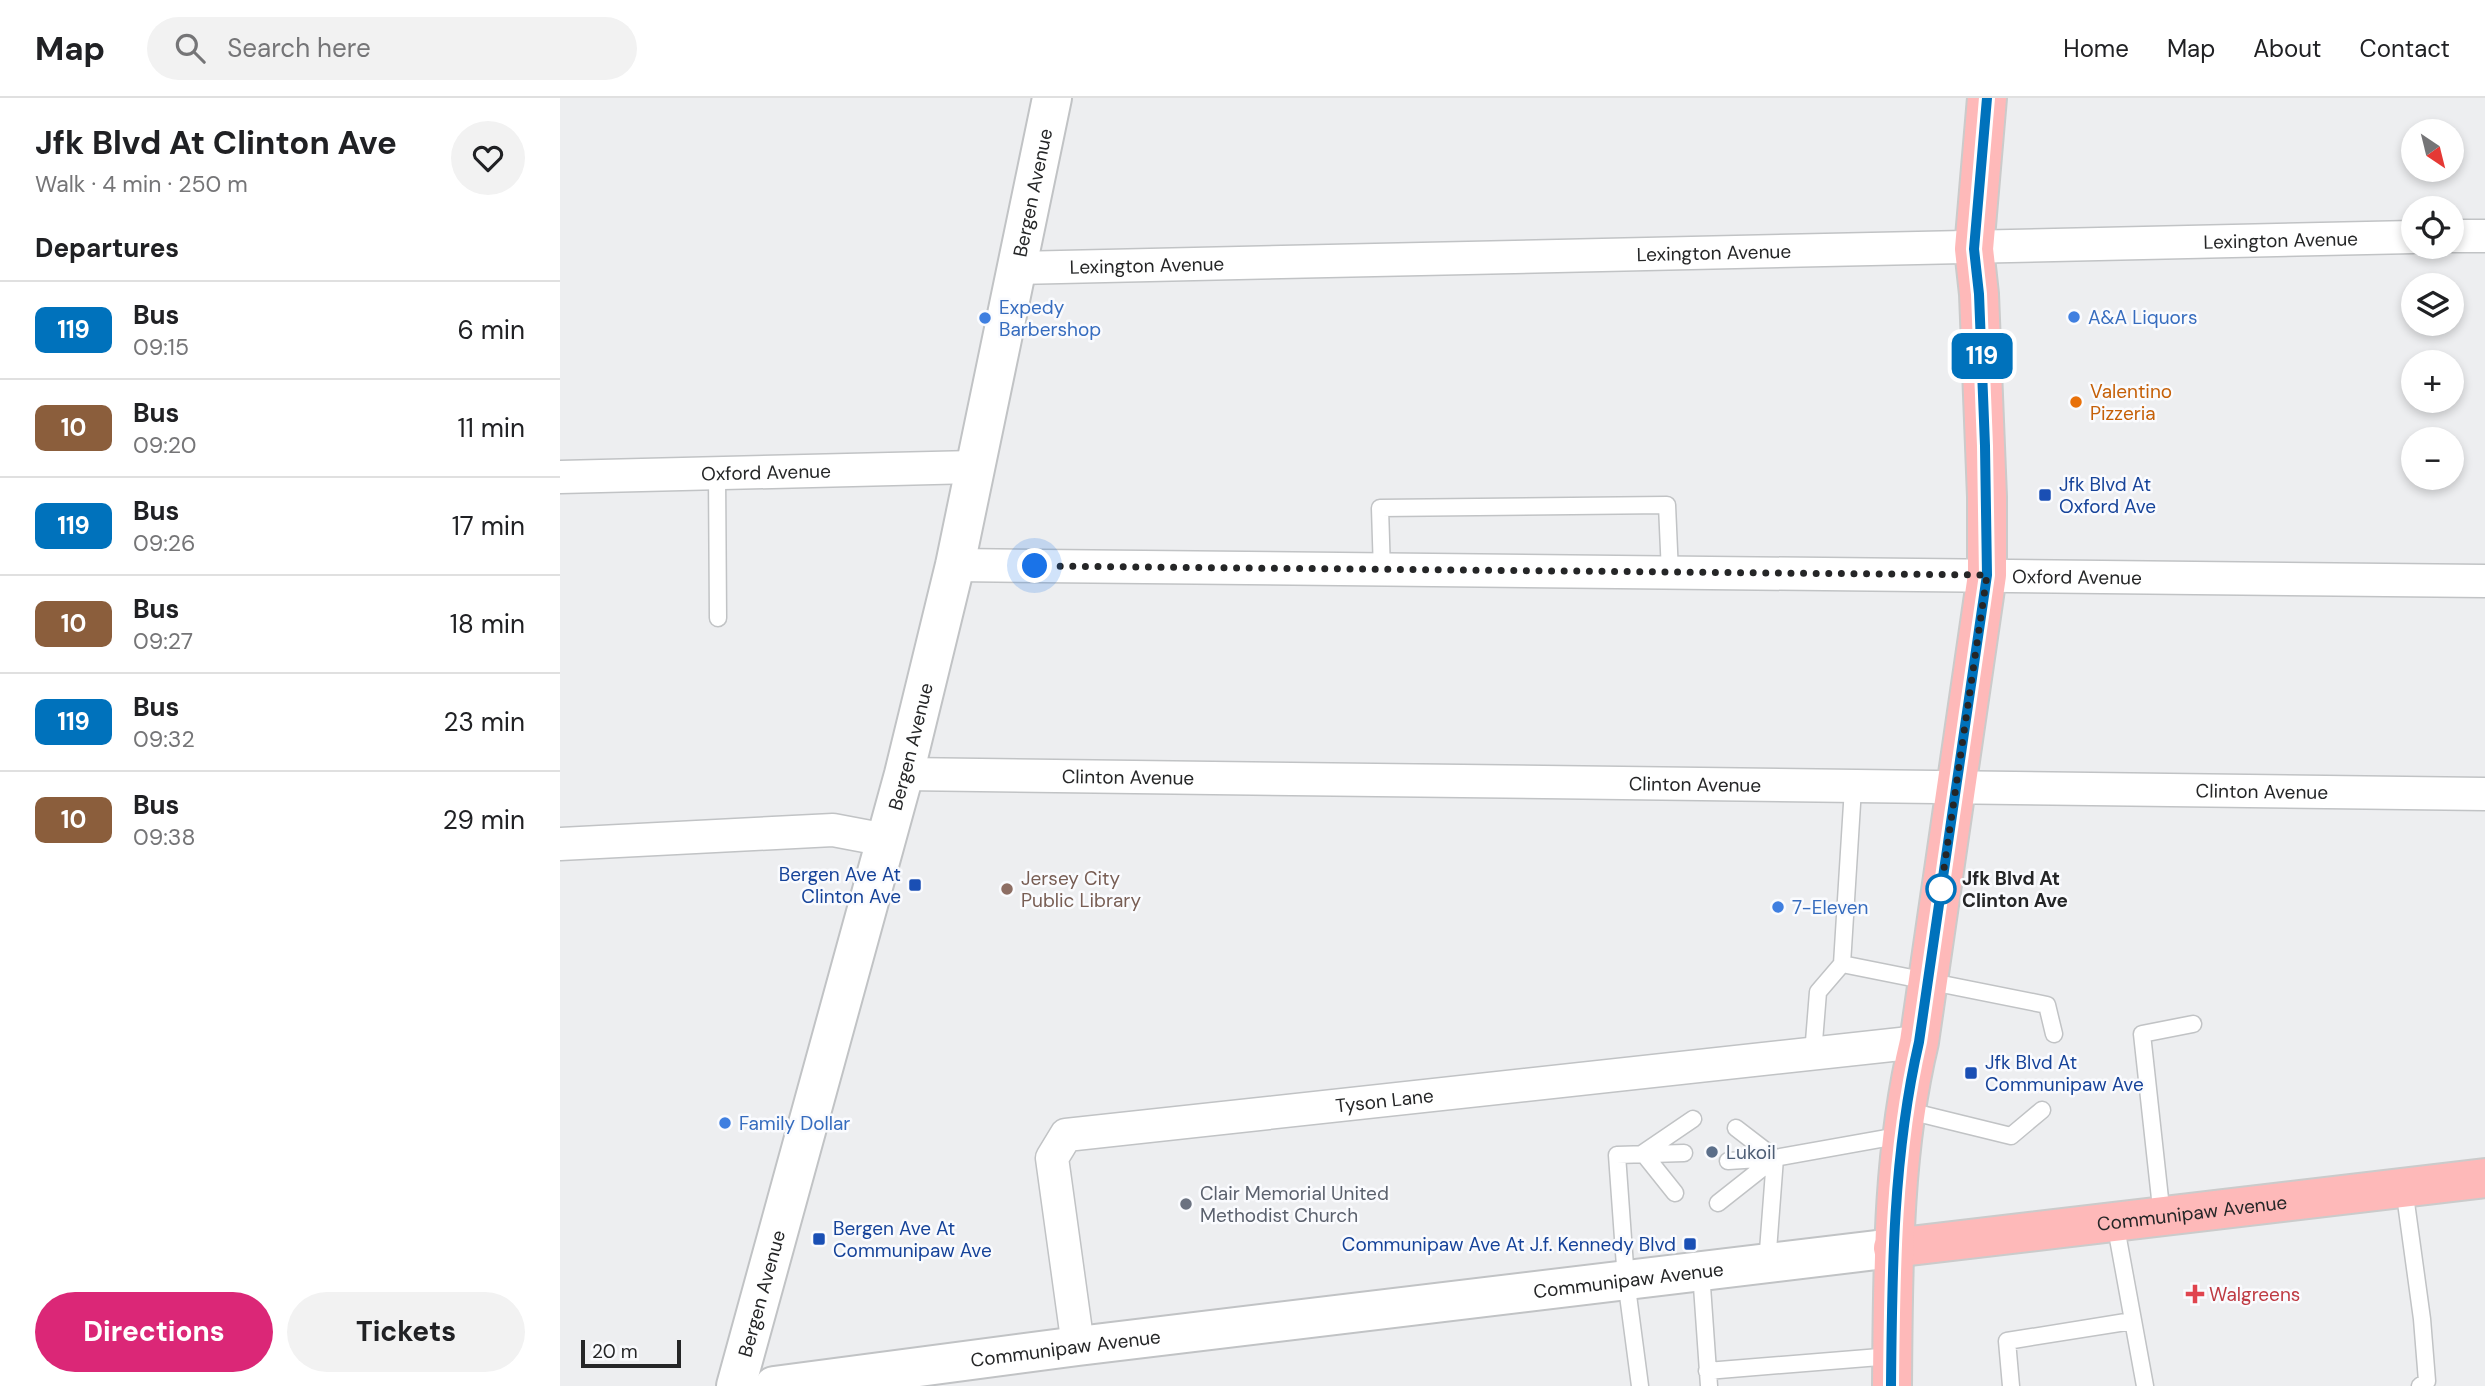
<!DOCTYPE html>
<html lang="en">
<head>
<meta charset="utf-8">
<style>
	body { margin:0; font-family:"DM Sans",sans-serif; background:#f2f2f2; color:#202124; height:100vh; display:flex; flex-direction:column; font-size:26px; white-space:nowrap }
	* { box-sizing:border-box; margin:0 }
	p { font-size:23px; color:#757577 }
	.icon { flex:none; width:38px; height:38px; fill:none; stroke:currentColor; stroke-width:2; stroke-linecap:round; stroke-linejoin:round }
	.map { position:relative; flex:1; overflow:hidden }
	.panel { display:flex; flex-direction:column; background:#fff; width:560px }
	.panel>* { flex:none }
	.badge { padding:0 14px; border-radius:10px; font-size:24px; line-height:46px }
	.needle { width:46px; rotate:145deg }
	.fabs { position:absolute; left:1841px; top:21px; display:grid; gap:14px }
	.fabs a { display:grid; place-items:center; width:63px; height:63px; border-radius:50%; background:#fff; box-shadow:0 4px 10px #0003; font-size:35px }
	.scale { position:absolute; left:21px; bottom:18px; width:100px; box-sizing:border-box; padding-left:7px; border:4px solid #252627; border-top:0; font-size:19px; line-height:24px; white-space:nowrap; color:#252627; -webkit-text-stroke:5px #fafbfe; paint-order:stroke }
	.you { position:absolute; width:35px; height:35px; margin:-18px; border:5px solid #fff; border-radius:50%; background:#1a73e8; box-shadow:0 0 0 10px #1a73e833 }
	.map>.badge { position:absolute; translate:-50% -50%; box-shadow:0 0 0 4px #fff }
	h2 { padding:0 35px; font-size:26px; line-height:63px }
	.round { display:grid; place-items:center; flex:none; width:74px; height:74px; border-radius:37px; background:#f2f2f2 }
	.overview { display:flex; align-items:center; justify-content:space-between; height:119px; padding:0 35px }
	h1 { font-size:33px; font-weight:700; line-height:52px }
	.button { display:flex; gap:14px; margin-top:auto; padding:14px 35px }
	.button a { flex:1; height:80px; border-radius:42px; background:#db2777; color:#fff; font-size:28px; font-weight:700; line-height:80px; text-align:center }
	.button a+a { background:#f2f2f2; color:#202124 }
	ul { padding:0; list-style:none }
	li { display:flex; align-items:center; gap:21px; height:98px; padding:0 35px; border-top:2px solid #e0e0e0 }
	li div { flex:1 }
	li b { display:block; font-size:26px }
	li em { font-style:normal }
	li .badge { min-width:77px; font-weight:700; text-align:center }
	header { display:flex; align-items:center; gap:42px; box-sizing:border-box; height:98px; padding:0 35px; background:#fff; border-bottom:2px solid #e0e0e0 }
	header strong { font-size:33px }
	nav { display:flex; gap:38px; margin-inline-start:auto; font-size:24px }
	.search { width:490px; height:63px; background:#f2f2f2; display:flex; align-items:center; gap:18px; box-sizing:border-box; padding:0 24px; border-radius:38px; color:#757577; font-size:26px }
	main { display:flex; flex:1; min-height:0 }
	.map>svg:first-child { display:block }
</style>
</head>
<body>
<header>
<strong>Map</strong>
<div class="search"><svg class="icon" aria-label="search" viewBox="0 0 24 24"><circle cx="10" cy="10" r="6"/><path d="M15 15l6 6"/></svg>Search here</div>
<nav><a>Home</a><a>Map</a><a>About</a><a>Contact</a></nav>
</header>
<main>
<section class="panel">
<div class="overview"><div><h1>Jfk Blvd At Clinton Ave</h1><p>Walk · 4 min · 250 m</p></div><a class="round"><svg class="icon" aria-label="heart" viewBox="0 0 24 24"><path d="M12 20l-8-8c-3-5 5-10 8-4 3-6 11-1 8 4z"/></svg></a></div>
<h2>Departures</h2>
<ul>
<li><span class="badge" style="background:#0072bc;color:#fff">119</span><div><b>Bus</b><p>09:15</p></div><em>6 min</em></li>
<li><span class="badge" style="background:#8b5e3c;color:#fff">10</span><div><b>Bus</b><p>09:20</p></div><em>11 min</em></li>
<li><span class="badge" style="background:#0072bc;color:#fff">119</span><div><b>Bus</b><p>09:26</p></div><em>17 min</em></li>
<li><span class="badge" style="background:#8b5e3c;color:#fff">10</span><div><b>Bus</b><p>09:27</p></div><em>18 min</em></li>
<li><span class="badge" style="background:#0072bc;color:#fff">119</span><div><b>Bus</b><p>09:32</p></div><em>23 min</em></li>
<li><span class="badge" style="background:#8b5e3c;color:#fff">10</span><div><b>Bus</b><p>09:38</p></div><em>29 min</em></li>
</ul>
<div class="button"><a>Directions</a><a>Tickets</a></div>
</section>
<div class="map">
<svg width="1925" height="1288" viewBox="0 0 1925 1288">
	<rect width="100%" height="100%" fill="#edeef0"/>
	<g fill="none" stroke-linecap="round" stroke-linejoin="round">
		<g stroke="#c1c3c5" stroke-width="19">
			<path id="lane" d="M157,375L158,520
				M822,474L820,410L1107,407L1110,475
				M1293,690L1282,866L1487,907L1494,936
				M1253,956L1258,894L1282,866
				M1345,1012L1451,1038L1482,1012
				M1176,1030L1215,1060
				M1083,1055L1133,1021
				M1083,1055L1115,1095
				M1168,1063L1215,1060L1343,1037
				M1844,1090L1862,1221L1867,1283L1860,1288
				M1158,1105L1215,1060
				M1602,1119L1582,936L1633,926
				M1555,1124L1585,1288
				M1207,1166L1215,1060
				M1141,1174L1149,1288
				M1147,1273L1332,1258
				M1080,1288L1066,1182L1057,1057L1124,1055
				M1451,1288L1447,1243L1572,1223"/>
		</g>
		<g stroke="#c1c3c5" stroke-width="35">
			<g id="street">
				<path d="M1892,138H1925"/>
				<path id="s1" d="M456,170L1853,139"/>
				<path id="s2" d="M0,379L414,369"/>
				<path id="s3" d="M395,467L1925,483"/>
				<path id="s4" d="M344,676L1925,696"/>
				<path d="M0,746L273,732L326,742"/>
				<path id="s5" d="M518,1248L492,1060L506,1037L1359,944"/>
			</g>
		</g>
		<g stroke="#c1c3c5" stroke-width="42">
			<g id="secondary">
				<path id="s6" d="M176,1288L344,676L395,467L492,0"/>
				<path id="s7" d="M214,1288L518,1248L1333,1150"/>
			</g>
		</g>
		<g stroke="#cbcbcb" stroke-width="42">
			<g id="primary">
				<path id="s8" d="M1333,1150L1925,1080"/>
				<path d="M1332,1288C1333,1173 1332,1056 1359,944L1427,477V399L1419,196L1414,151L1427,0"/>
			</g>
		</g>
		<use href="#lane" stroke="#fff" stroke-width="16"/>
		<use href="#street" stroke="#fff" stroke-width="32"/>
		<use href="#secondary" stroke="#fff" stroke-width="38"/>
		<use href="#primary" stroke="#feb9b9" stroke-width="38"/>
	</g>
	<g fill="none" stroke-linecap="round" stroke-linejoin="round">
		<g stroke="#fff" stroke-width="16">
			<path id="line" d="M1331,1288C1332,1173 1333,1056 1359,944L1427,477L1425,348L1419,196L1414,151L1427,0"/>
		</g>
		<use href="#line" stroke="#0072bc" stroke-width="10"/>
		<path stroke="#252627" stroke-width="7" stroke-dasharray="0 12.6" d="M475,468L1427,477L1381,791"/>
	</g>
	<g fill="#3f7fe0" stroke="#fafbfe" stroke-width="2.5">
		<circle cx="1514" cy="219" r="7"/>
		<circle cx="425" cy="220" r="7"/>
		<circle cx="1218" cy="809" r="7"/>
		<circle cx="165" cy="1025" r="7"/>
	</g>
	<circle fill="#e8710a" stroke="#fafbfe" stroke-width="2.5" cx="1516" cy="304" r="7"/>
	<g fill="#1a4fb4" stroke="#fafbfe" stroke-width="2.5">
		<rect x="1478" y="390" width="14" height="14" rx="3.5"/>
		<rect x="348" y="780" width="14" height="14" rx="3.5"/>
		<rect x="1404" y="968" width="14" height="14" rx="3.5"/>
		<rect x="252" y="1134" width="14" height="14" rx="3.5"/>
		<rect x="1123" y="1139" width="14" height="14" rx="3.5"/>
	</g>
	<circle fill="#8d6e63" stroke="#fafbfe" stroke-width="2.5" cx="447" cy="791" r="7"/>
	<circle fill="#fff" stroke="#0072bc" stroke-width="3.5" cx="1381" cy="791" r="14"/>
	<circle fill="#5c6f8a" stroke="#fafbfe" stroke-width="2.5" cx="1152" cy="1054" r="7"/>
	<circle fill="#6b7280" stroke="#fafbfe" stroke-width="2.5" cx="626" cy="1106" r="7"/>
	<path fill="#e0444e" stroke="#fafbfe" stroke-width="2.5" d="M1631.5 1185.5h7v7h7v7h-7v7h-7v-7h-7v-7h7z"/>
	<g text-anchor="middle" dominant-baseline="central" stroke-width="5" stroke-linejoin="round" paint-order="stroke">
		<g font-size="19" fill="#252627" stroke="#fafbfe">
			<text stroke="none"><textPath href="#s6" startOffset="1230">Bergen Avenue</textPath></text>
			<text stroke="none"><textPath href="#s1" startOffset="1265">Lexington Avenue</textPath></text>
			<text stroke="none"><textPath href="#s1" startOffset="698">Lexington Avenue</textPath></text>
			<text stroke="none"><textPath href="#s1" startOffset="131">Lexington Avenue</textPath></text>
			<text stroke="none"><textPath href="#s2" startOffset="206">Oxford Avenue</textPath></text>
			<text stroke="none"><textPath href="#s3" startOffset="1122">Oxford Avenue</textPath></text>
			<text stroke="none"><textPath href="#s6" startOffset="663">Bergen Avenue</textPath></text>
			<text stroke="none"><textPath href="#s4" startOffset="224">Clinton Avenue</textPath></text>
			<text stroke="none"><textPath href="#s4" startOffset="791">Clinton Avenue</textPath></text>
			<text stroke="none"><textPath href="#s4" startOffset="1358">Clinton Avenue</textPath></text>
			<text stroke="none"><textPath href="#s5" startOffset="537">Tyson Lane</textPath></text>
			<text stroke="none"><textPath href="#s8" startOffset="301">Communipaw Avenue</textPath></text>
			<text stroke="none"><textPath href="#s7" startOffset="861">Communipaw Avenue</textPath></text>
			<text stroke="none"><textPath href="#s6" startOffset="96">Bergen Avenue</textPath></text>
			<text stroke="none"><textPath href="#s7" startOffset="294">Communipaw Avenue</textPath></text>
		</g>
		<g font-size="19" fill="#366cbe" stroke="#fafbfe" text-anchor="start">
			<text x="439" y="209">Expedy<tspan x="439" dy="22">Barbershop</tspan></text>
			<text x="1528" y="219">A&amp;A Liquors</text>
			<text x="1232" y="809">7-Eleven</text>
			<text x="179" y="1025">Family Dollar</text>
		</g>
		<g font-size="19" fill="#c56008" stroke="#fafbfe" text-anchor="start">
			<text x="1530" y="293">Valentino<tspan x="1530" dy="22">Pizzeria</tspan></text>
		</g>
		<g font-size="19" fill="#164399" stroke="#fafbfe" text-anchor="start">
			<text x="1499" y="386">Jfk Blvd At<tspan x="1499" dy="22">Oxford Ave</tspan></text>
			<text x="341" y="776" text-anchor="end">Bergen Ave At<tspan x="341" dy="22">Clinton Ave</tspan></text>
			<text x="1425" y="964">Jfk Blvd At<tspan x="1425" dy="22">Communipaw Ave</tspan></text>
			<text x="273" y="1130">Bergen Ave At<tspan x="273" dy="22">Communipaw Ave</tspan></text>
			<text x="1116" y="1146" text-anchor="end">Communipaw Ave At J.f. Kennedy Blvd</text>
		</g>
		<g font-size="19" fill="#785e54" stroke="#fafbfe" text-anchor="start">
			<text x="461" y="780">Jersey City<tspan x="461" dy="22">Public Library</tspan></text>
		</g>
		<g font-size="19" font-weight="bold" fill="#252627" stroke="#fafbfe" text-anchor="start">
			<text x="1402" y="780">Jfk Blvd At<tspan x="1402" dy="22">Clinton Ave</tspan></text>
		</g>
		<g font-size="19" fill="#4e5e75" stroke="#fafbfe" text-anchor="start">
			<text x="1166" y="1054">Lukoil</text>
		</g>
		<g font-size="19" fill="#5b616d" stroke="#fafbfe" text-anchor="start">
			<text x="640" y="1095">Clair Memorial United<tspan x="640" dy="22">Methodist Church</tspan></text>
		</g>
		<g font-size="19" fill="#be3a42" stroke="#fafbfe" text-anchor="start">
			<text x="1649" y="1196">Walgreens</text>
		</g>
	</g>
</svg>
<div class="fabs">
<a><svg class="needle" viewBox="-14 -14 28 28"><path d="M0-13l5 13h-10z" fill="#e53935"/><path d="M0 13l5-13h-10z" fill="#757577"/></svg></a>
<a><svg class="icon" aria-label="locate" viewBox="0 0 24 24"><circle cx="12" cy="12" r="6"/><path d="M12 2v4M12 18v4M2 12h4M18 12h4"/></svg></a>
<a><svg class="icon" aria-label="layers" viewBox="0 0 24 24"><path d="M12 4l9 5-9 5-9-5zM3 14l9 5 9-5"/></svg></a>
<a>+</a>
<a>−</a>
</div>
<div class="scale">20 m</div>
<div class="you" style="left:475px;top:468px"></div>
<b class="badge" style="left:1422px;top:258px;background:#0072bc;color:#fff">119</b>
</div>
</main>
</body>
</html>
